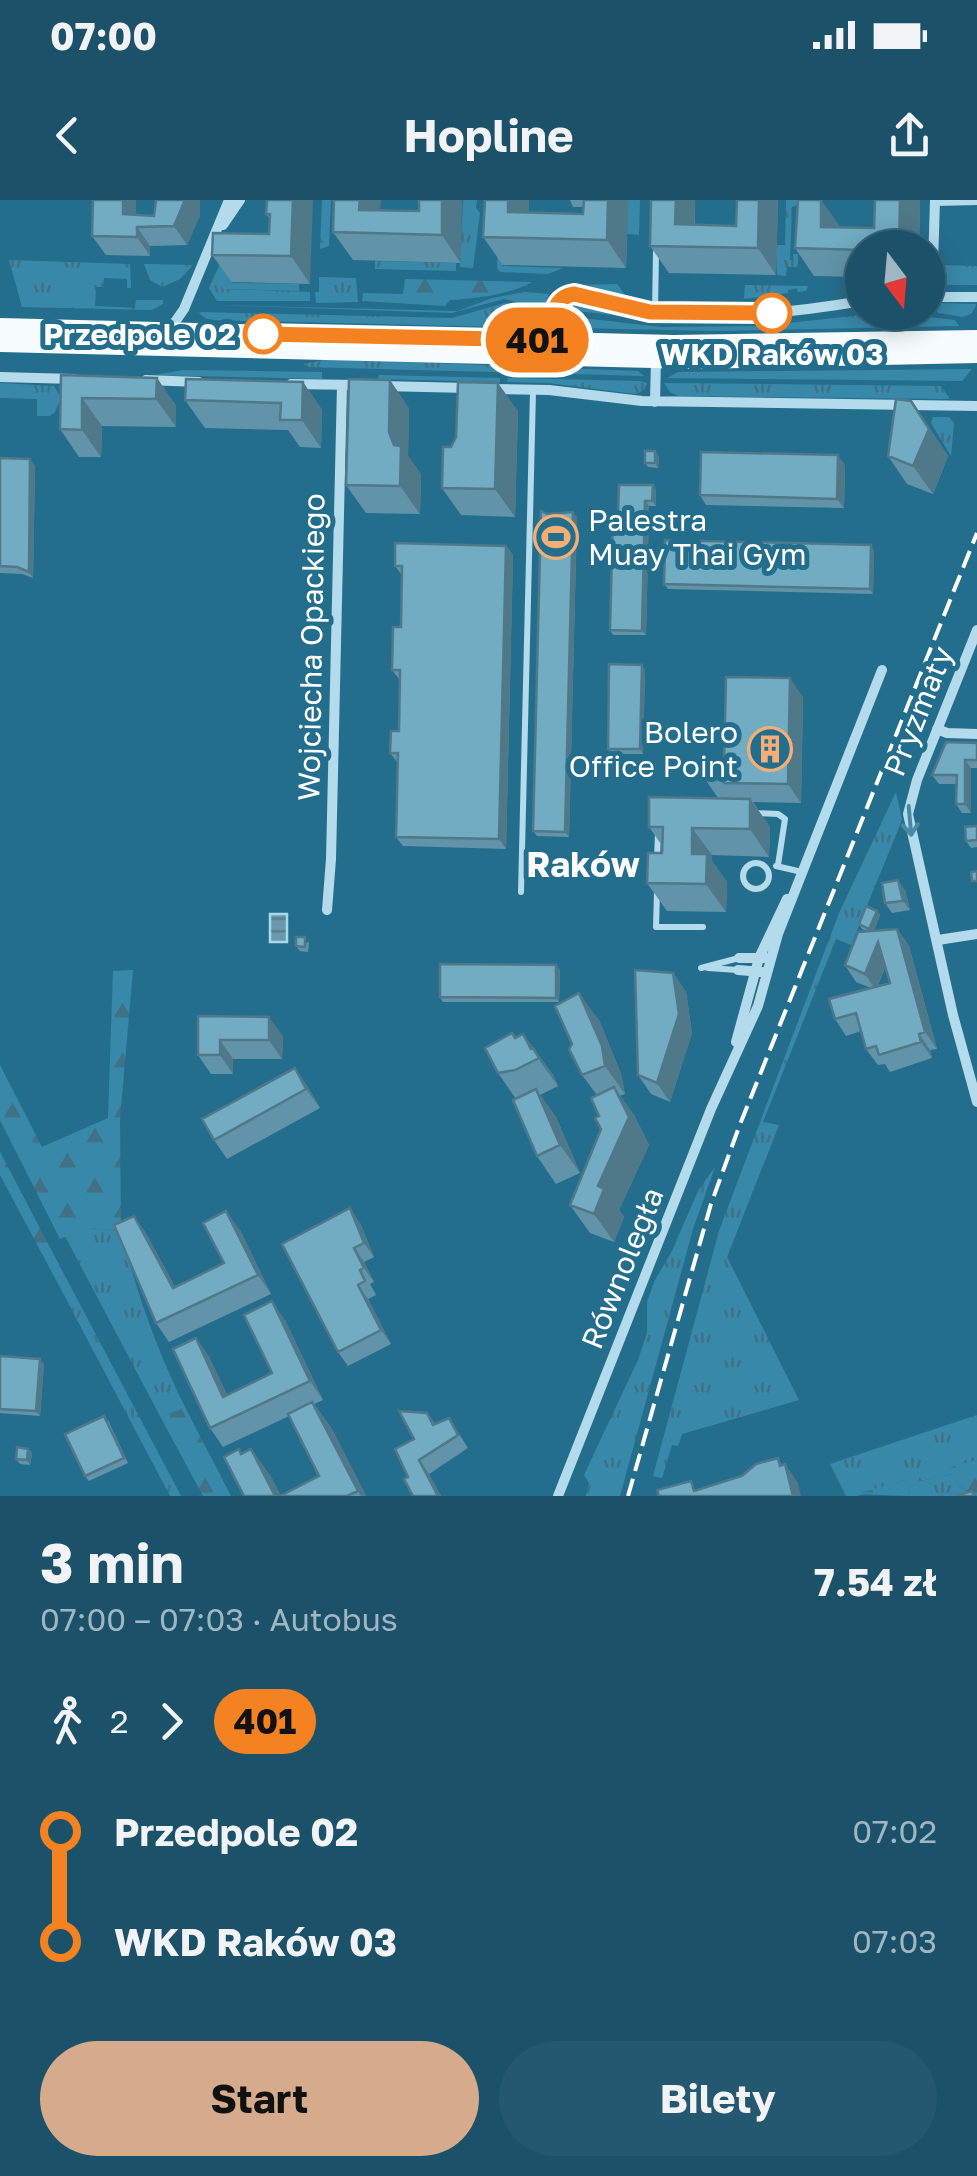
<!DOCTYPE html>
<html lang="pl">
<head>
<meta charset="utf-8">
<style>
	body { margin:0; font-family:"Golos Text",sans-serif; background:#245870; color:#f1f3f6; height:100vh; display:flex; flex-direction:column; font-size:38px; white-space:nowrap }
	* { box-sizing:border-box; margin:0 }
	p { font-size:32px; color:#a0b6c1 }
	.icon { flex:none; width:55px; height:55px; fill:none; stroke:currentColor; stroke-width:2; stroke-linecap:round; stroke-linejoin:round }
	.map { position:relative; height:1296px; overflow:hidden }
	.panel { display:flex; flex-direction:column; background:#1b526a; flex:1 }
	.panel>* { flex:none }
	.badge { padding:0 20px; border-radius:32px; font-size:35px; line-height:65px }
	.needle { width:65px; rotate:164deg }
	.fabs { position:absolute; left:845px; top:30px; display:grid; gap:20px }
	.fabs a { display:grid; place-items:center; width:100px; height:100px; border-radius:50%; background:#1b526a; box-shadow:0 5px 25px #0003,0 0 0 2px #39697e; font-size:50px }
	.map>.badge { position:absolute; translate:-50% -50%; box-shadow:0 0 0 5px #fff }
	.legs { display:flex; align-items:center; gap:15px; height:110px; padding:0 40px; font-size:32px }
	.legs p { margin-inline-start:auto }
	.summary { display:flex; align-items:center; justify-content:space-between; height:170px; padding:0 40px }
	h1 { font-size:55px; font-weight:700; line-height:75px }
	.primary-button { display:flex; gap:20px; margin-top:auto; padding:20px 40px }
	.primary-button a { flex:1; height:115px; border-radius:60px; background:#d6ab8b; color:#111; font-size:40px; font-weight:700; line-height:115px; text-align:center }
	.primary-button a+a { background:#245870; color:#f1f3f6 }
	ul { padding:0 40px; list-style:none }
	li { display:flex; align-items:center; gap:35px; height:110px; font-size:38px }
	li i { display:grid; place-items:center; width:15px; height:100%; margin:0 12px; background:currentColor }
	li i::after { content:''; width:25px; height:25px; margin:-12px; border:8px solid; border-radius:50%; background:#1b526a }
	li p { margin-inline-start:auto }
	li:first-child i { background:linear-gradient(#0000 50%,currentColor 0) }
	li:last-child i { background:linear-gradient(currentColor 50%,#0000 0) }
	.status { display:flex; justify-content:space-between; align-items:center; height:70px; padding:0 50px; background:#1b526a; direction:ltr }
	.status svg { height:28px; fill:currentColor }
	header { display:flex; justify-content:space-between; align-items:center; height:130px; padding:0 40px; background:#1b526a; font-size:45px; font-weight:700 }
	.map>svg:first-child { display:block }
</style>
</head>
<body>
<div class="status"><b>07:00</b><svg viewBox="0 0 49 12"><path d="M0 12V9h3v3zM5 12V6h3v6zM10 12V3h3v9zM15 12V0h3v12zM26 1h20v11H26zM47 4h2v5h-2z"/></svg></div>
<header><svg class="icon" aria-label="back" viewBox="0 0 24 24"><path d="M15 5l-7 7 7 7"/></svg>Hopline<svg class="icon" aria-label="share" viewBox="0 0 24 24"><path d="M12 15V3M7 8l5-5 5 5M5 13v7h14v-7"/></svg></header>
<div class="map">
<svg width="977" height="1296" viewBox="0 0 977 1296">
	<defs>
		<pattern id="grass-tufts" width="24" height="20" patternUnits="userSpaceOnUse" patternTransform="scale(2.5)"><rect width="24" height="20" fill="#3889a9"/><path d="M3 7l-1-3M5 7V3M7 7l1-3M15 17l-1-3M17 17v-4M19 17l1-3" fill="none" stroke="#407184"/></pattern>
		<pattern id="forest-firs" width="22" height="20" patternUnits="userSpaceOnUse" patternTransform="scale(2.5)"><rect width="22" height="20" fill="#3889a9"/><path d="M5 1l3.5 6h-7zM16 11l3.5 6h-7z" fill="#407184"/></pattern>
		<pattern id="water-rules" width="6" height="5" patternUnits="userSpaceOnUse" patternTransform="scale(2.5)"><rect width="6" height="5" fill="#6999ad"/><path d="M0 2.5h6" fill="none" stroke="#5f7e8b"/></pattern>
	</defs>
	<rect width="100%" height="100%" fill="#246e8d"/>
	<path fill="url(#grass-tufts)" d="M463,0H477L476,8L480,13L473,68L460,67Z
		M786,0H798L797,5L792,7L790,60H793V54H798V67H787L786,76L777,75V45H785Z
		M233,35L223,89L310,92V101H217L209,88Z
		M9,60L130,64L131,88H127V79L104,78L103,87H96L95,106L135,108L136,100H163V104L152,110L22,107Z
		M375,61L456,63V71L375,69Z
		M144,64L193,65L180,79L162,87L150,80Z
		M943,65L977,66V85H945Z
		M319,77L356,78L358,102L316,103L315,92H319Z
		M617,84L630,102L571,85Z
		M745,85L808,86L806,91L798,92L797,88L788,90V93L744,99Z
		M505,103L543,113C538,126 514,126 502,127L208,120L197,112L452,118Z
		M888,112L955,120L959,126L714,131L576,128L568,125L564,116L662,127L761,126Z
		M329,159L638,171L644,176L308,167L303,164Z
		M972,169L962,181L667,178L678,172Z
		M183,170L322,172V179L155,175Z
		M379,175L500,178V182L378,179Z
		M508,178L640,181L647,183L644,190L636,194L548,183L507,182Z
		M0,183L54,186L61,198L55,212L50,216H37V199L0,198Z
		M664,183L941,186L950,199L678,196L670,192Z
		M933,217H949L954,223L951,256L931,223Z
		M896,592L902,620L851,745L836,739L763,922L779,925L727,1057L799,1200L682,1234L678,1246L672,1245L662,1278L653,1276L719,1031L839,713Z
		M715,967L693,1029L620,1296H586L589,1283L584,1275L638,1160L647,1133V1102L655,1080L672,1051L698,991Z
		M86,1028L121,1031C136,1091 157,1151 185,1207L161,1218L65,1036Z
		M65,1076L181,1296H170L56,1080Z
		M977,1215V1260L915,1278L917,1282L952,1274L959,1286L975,1296H907L910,1293L905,1280L857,1296H846L830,1264Z"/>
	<path fill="url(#forest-firs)" d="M322,0H331L329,46L320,49Z
		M405,79L532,82C512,94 474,99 450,100L445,106L362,101L363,93L403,94Z
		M133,770L120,919L121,1031L86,1028L60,1039L0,920V865L42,947L108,918L113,771Z
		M0,952L65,1076L56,1080L0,975Z
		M185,1207L231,1296H203L161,1218Z
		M977,1260V1296L959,1286L952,1274L916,1282L915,1277Z
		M906,1280L910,1294L907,1296L856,1294Z"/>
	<path fill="#3889a9" d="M499,0H504L503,66L563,68L548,74L500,72L497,68Z
		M628,0H640L639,35L627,34Z
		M228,53L232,83L299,84V91L223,89L217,78Z
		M525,92L549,94L544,108L504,99L452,113L215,105L458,111L492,98Z
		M586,102L652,119L566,110L574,103Z
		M939,103L976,104V106L971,114L963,117L938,113L935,108Z"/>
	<path fill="url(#water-rules)" stroke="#a7d9ec" stroke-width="2.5" d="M270,714H287V742H270Z"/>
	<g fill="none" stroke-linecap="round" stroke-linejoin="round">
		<path stroke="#b3dbeb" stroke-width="6" d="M655,112L656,51
			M755,613L778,614L785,619L778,665
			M657,660L658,632
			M743 676a13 13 0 1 1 26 0a13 13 0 1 1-26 0Z
			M776,666L802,672
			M521,692L533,191
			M657,692L656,727H703
			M701,768L739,758
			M708,768L738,770"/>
		<path stroke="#b3dbeb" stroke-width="10" d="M935,1L977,0
			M223,25L240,0
			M928,97H977
			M932,97L935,0
			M164,129L175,122L184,109L229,0
			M552,141L556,104C574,81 612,106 636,110C707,121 792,113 862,101
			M0,177L74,179
			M146,180L199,182
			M291,184L359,185
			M381,186L469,188
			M491,189L549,190L642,201L977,206
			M655,202L656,159
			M977,430L917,580L908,614L953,815L977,902
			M937,529L947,533L977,534
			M327,710L331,659L342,185
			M938,740L977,734
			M739,758H765
			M738,770L762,772
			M736,842L759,758L787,699
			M558,1296L711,909L758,806L778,734L882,470"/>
		<path stroke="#f7fcfe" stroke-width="18" d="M0,127L674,144L977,139
			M0,143L695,160L977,154"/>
		<path stroke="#fff" stroke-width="4" stroke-dasharray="18 8" stroke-linecap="butt" d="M628,1296L711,1004L739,927L977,333"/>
	</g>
	<path fill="#6194a8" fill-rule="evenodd" d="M93,0H136V15L154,16L156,0H200V15L187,45L150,46V56L106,55L92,36Z
		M267,0L310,84L232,82L212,55L269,34L270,19L266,14Z
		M419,0L461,63L353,60L333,32L381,10L419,11Z
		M485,0H529L528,13L583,14V7H573L570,0H628L626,68L503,65L483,37Z
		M651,0H695V25L736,26L737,0H778L776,75L669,73L650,46Z
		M875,0H920L919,48H862V77L814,76L795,48L840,26V28H874Z
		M61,175L157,178L176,206V227L102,226L101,257H79L60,229Z
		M303,182L322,210L321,248L300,247L288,230L205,228L185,200Z
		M911,201L948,256L933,294L907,284L888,256Z
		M409,208L408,256L421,274L420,314L366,313L346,285Z
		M518,211L515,317L461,315L442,288L451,247Z
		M659,256L658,268L648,267L645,263Z
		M0,258L35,266L33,378L22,374L0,373Z
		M845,265L844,308L706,305L700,295Z
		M653,285L656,290V306H649L646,435H613L610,430L618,314Z
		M577,317L569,637L537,636L533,631Z
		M506,346L513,355L506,649L403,646L396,637L398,563L390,553L399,531L400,480L392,470L401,427L402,375L395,366Z
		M874,350L873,394L668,389L664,384Z
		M645,470L643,554H611L608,549Z
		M803,497L801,603L753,602L770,627L769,657L712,655V661L727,682L726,712L667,711L647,683L662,653L663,647L649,627L734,599L718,598L705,579Z
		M977,543V568H971V613H962L956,604L957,584H939L932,575Z
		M977,626V647L971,648L966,641Z
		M905,690L910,710L892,713L885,703Z
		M877,711L880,715L874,731L897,729L909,746L937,849L930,850L932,858L890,872L885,864L878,865L866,849L861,831L846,836L835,819L871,788L856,782L845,765L867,731L862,729L859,724ZM885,768L890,783L878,786L879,783Z
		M309,742L308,752L300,751L296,746Z
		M556,765L560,770L559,802H443L440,797Z
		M673,773L686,792L692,833L670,902L651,894L638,875Z
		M198,816L283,836L282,859H233V874H211L198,855Z
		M599,820L621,874L625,894L620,896L634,915L649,945L619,1010L624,1017L614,1042L590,1033L570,1005L601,929L597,895L582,875Z
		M512,833L516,838L523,834L553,875L558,886L540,895L556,917L580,973L556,984L537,956L516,899L498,873Z
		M295,868L308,887L320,908L227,959L214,940Z
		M134,1016L147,1035L175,1087L224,1063L240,1030L271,1094L169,1142L156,1123Z
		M360,1023L374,1057L364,1062L374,1082L370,1084L376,1095L368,1099L391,1144L348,1166L338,1152L282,1044Z
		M285,1120L323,1200L314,1204L332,1229L366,1296H244L242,1254L251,1249L271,1277L281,1296L319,1276L289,1216L223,1247L210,1228L196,1138L209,1157L227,1195L272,1173Z
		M0,1156L44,1164L40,1216L0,1213Z
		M427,1213L435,1224L449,1218L468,1248L429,1274L441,1296H413L408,1277L414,1239Z
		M108,1220L128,1263L89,1281L85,1276Z
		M28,1249L32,1253L30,1265L20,1264L16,1259Z"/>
	<path fill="#4f7888" d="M123,0H136V33L123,14Z
		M185,0H200V15L187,45L174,26Z
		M293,0H313L310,84L291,56Z
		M360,0H381L379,33L359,10Z
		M442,0H462L461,63L442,35Z
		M508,0H529L528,40L508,12Z
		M608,0H628L626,68L607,40Z
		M676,0H695L694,47L675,24Z
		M759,0H778L776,75L758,48Z
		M821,0L840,26V49L821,27Z
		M900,0H920L919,48H899Z
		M137,27L150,46V56L137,37Z
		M157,178L176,206V227L156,199Z
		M390,180L409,208L408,256L421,274L420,314L400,286L394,245L389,232Z
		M303,182L322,210L321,248L302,220Z
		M498,183L518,211L515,317L495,289Z
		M82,198L102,226L101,257L82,230Z
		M911,201L948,256L933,294L913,266Z
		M655,251L659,256L658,268L655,263Z
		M838,255L845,265L844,308L837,299Z
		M30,259L35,266L33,378L29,372Z
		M653,285L656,290V306L652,301Z
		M645,301L649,306L646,435L642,431Z
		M573,312L577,317L569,637L565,632Z
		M871,345L874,350L873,394L870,389Z
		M506,346L513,355L506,649L499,639Z
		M642,465L645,470L643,554L640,549Z
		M790,478L803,497L801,603L788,584Z
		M965,560L971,568V613L965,604Z
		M750,599L770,627L769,657L750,629Z
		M692,628L712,655V661L727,682L726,712L706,684L692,654Z
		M898,680L905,690L910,710L903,701Z
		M877,711L880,715L873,734L869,729Z
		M897,729L909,746L937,849L925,832Z
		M878,742L889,758L876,790L865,774Z
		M556,765L560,770L559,802L556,798Z
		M673,773L686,792L692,833L670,902L657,883Z
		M579,793L599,820L621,874L625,894L605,866Z
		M269,817L283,836L282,859L269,840Z
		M523,834L553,875L558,886L531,849Z
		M919,834L930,850L932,858L921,842Z
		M220,840L233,859V874L220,855Z
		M295,868L308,887L320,908L306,889Z
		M614,887L634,915L649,945L619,1010L624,1017L614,1042L594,1014Z
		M536,889L556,917L580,973L560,945Z
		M350,1008L360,1023L374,1057L364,1043Z
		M226,1011L240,1030L271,1094L258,1075Z
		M134,1016L147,1035L186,1107L173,1088Z
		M354,1048L364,1062L374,1082L364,1068Z
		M358,1085L368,1099L391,1144L381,1130Z
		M272,1101L285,1120L323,1200L310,1181Z
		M196,1138L209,1157L237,1215L223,1197Z
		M40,1159L44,1164L40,1216L36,1211Z
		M312,1202L332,1229L366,1296H361L358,1291Z
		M28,1249L32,1253L30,1265L27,1260Z
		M251,1249L271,1277L281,1296H275Z
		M778,1258L786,1270L785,1264L798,1283L801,1296H793Z
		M419,1260L429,1274L441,1296H438Z"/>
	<path fill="#71acc3" stroke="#4f7888" stroke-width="2.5" d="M93,0H123V14L154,16L156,0H185L174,26L137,27V37L92,36Z
		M267,0H293L291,56L212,55L213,33L269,34L270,14H266Z
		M334,0H360L359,10L419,11V0H442V35L333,32Z
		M485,0H508V12L583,14L584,0H608L607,40L483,37Z
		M651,0H676L675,24L736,26L737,0H759L758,48L650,46Z
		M798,0H821V27L874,28L875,0H900L899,48H862V50L795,48Z
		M61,175L157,178L156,199L82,198V230L60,229Z
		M186,179L303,182L302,220H280L281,203L185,200Z
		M349,179L390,180L389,232L394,245L401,246L400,286L346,285Z
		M458,182L498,183L495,289L442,288L443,247H451L456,237Z
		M896,199L911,201L929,229L913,266L888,256Z
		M645,251H655V263H645Z
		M701,252L838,255L837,299L700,295Z
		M0,258L30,259L29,372L17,367L0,366Z
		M619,285H653L652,301H645L642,431L610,430L613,314H618Z
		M541,311L547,314L573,312L565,632L533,631Z
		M665,340L871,345L870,389L664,384Z
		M395,343L506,346L499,639L396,637L398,553H390L391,531H399L400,470H392L393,427H401L402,366H395Z
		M609,464L642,465L640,549H608Z
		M726,477L790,478L788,584L724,583V579H705V563H724Z
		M946,542L977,543V560H965V604H956L957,575H932Z
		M649,597L750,599V629L692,628V654H707L706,684L647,683L648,653H662L663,627H649Z
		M977,626V640L966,641L965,627Z
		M977,671V681H972L971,672Z
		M898,680L903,701L885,703L882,683Z
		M866,706L877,711L869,729L859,724Z
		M897,729L925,832L919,834L921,842L879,855L876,846L866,849L856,813L835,819L829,799L890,783L878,742L865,774L845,765L858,732Z
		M296,737H305V747L296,746Z
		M440,764L556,765V798L440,797Z
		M635,770L673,773L679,814L657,883L638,875Z
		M579,793L602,846L605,866L582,875L569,849L572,844L555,806Z
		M198,816L269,817V840H220V855H198Z
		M512,833L515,838L523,834L531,849L533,848L539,858L515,870L498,873L485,848Z
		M295,868L306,889L214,940L202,919Z
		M614,887L629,917L598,986L604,989L594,1014L570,1005L601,929L595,918L599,916L591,898Z
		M536,889L560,945L537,956L513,900Z
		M350,1008L364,1043L354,1048L364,1068L360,1070L365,1081L358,1085L381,1130L338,1152L282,1044Z
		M226,1011L258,1075L156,1123L114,1025L134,1016L173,1088L224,1063L203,1023Z
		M272,1101L310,1181L210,1228L173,1149L196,1138L223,1197L272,1173L244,1115Z
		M0,1156L40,1159L36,1211L0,1209Z
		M312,1202L358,1291L347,1296H280L319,1276L288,1214Z
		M399,1211L427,1213L433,1225L449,1218L458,1235L419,1260L438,1296H413L404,1279L408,1277L395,1249L414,1239Z
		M104,1216L124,1258L85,1276L65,1234Z
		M17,1247L28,1249L27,1260L16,1259Z
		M239,1249L241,1254L251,1249L275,1296H244L224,1257Z
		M778,1258L780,1266L785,1264L793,1296H659L657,1290L691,1281L694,1291L742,1276L756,1264Z
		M972,1291L974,1296H955Z"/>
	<defs><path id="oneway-shaft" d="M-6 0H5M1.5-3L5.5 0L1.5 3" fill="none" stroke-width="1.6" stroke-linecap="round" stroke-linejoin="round" transform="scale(2.5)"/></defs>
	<use stroke="#4889a4" href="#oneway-shaft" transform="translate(910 621) rotate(85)"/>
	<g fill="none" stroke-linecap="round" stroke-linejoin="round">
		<g stroke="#fff" stroke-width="22">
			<path id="line-1" d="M263,134L552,140C553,121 550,98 574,94L650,112L772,113"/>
		</g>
		<use href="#line-1" stroke="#f58220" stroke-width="15"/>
	</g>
	<defs>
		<g id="stadium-ring" transform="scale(2.25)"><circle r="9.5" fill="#246e8d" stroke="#f5ae76" stroke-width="1.5"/><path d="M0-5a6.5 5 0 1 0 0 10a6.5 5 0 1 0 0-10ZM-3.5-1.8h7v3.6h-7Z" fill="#f5ae76"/></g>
		<g id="building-ring" transform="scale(2.25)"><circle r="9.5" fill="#246e8d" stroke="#f5ae76" stroke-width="1.5"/><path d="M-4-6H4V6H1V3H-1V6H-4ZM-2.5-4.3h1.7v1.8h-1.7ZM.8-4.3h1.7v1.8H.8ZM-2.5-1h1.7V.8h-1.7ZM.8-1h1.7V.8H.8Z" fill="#f5ae76"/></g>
	</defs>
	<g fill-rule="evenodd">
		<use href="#stadium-ring" x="556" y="337"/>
		<use href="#building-ring" x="770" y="549"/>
	</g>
	<g fill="#fff" stroke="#f58220" stroke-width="5">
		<circle cx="772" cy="113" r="18"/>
		<circle cx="263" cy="134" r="18"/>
	</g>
	<g text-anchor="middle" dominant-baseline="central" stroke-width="10" stroke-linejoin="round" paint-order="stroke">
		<g font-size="30" font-weight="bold" fill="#fff" stroke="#246e8d" text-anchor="end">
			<text x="236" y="134">Przedpole 02</text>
			<text x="772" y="154" text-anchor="middle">WKD Raków 03</text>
		</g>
		<g font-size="30" fill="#fff" stroke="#246e8d" text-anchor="start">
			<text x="588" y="320">Palestra<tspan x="588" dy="34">Muay Thai Gym</tspan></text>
			<text x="738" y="532" text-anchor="end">Bolero<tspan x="738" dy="34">Office Point</tspan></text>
		</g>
		<g font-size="30" fill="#fff" stroke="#246e8d">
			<text transform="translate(311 447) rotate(-89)">Wojciecha Opackiego</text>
			<text transform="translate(918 511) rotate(-68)">Pryzmaty</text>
			<text transform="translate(622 1068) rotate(-68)">Równoległa</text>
		</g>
		<g font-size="35" font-weight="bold" fill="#fff" stroke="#246e8d">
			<text x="583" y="664">Raków</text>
		</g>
	</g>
</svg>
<div class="fabs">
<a><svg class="needle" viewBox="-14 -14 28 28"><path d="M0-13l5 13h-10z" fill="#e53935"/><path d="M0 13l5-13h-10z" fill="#a0b6c1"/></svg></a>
</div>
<b class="badge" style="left:537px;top:140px;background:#f58220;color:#111">401</b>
</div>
<section class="panel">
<div class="summary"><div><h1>3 min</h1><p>07:00 – 07:03 · Autobus</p></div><b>7.54 zł</b></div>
<div class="legs"><svg class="icon" aria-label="walk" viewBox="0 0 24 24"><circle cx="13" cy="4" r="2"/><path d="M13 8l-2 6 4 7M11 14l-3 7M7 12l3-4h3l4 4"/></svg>2<svg class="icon" aria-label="forward" viewBox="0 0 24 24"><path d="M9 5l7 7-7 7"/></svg><b class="badge" style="background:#f58220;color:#111">401</b></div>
<ul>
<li><i style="color:#f58220"></i><b>Przedpole 02</b><p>07:02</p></li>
<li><i style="color:#f58220"></i><b>WKD Raków 03</b><p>07:03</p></li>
</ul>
<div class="primary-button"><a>Start</a><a>Bilety</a></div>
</section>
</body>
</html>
